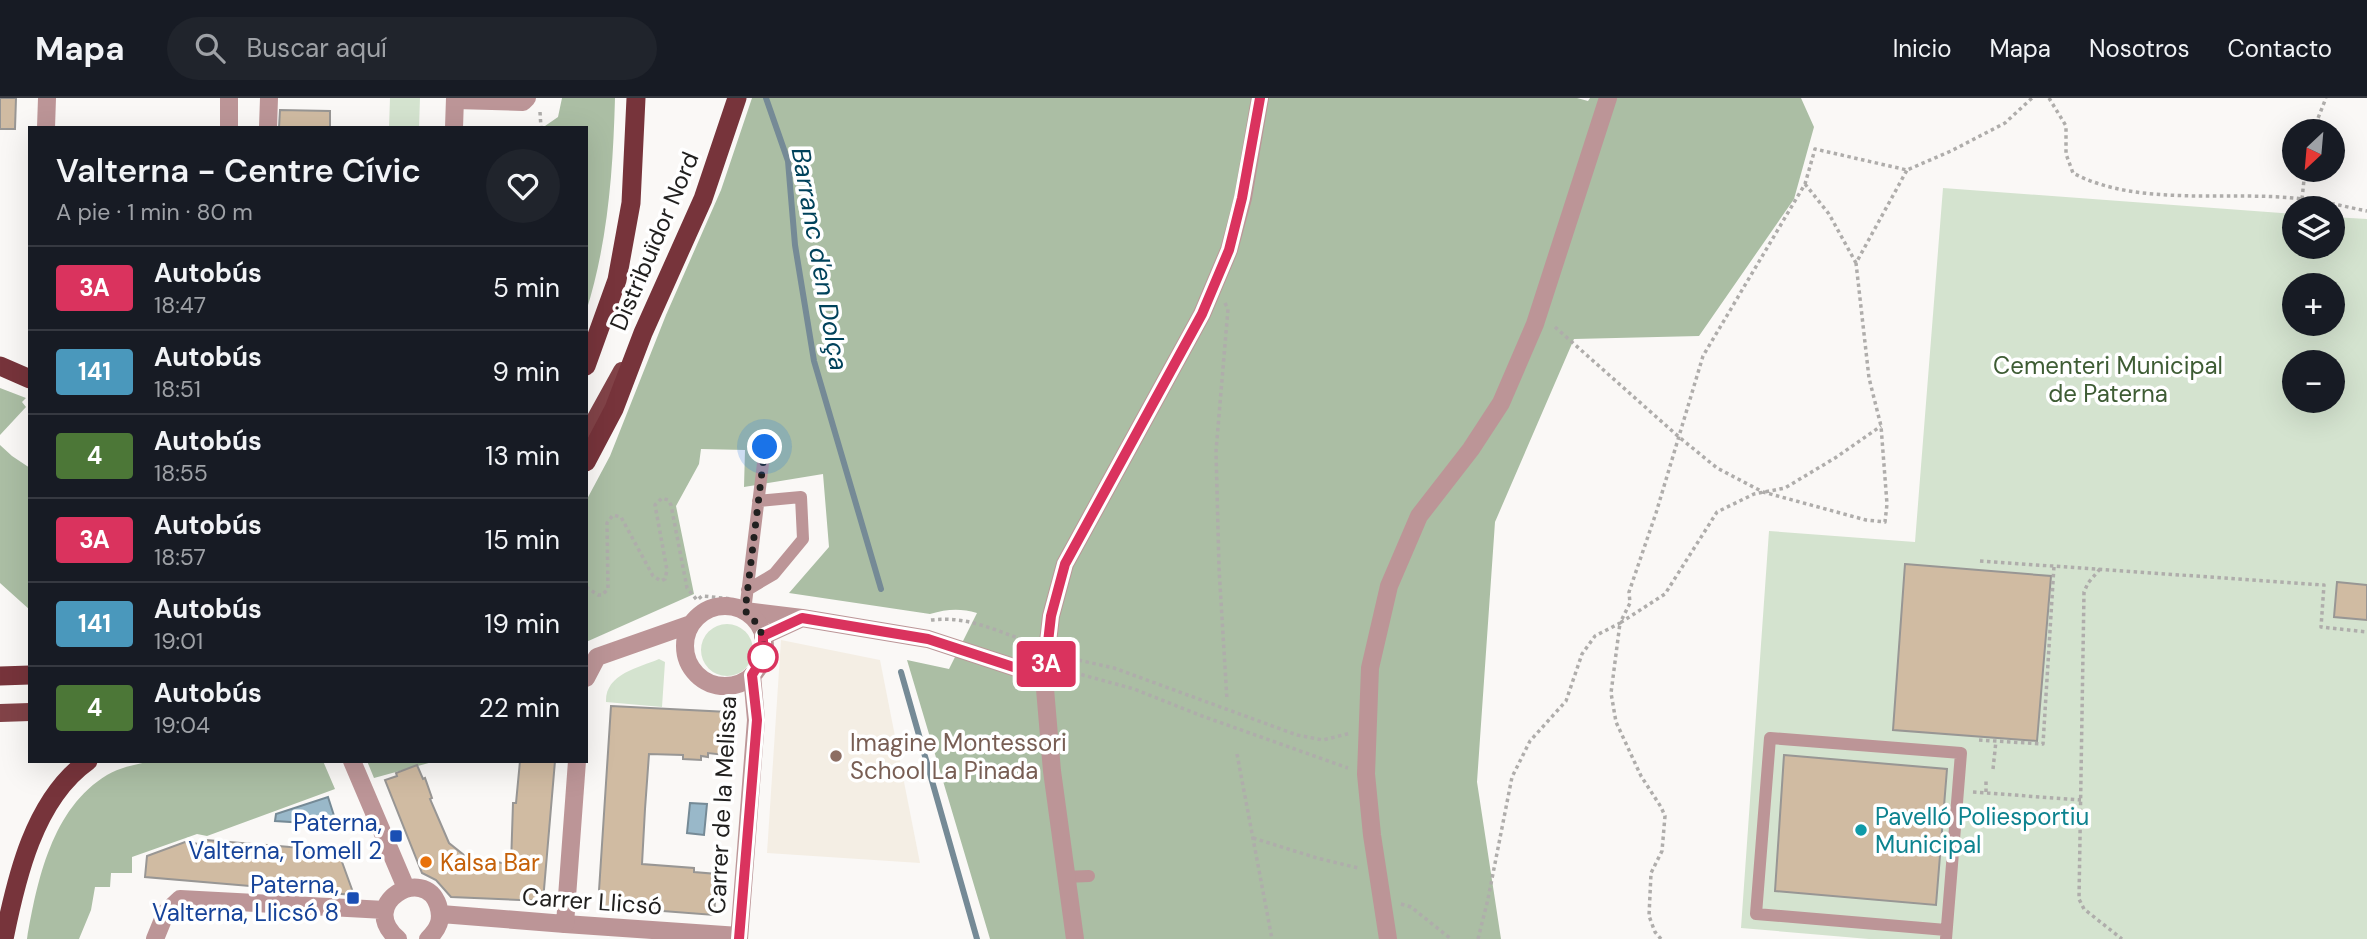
<!DOCTYPE html>
<html lang="es">
<head>
<meta charset="utf-8">
<style>
	body { margin:0; font-family:"DM Sans",sans-serif; background:#20242c; color:#f1f3f6; height:100vh; display:flex; flex-direction:column; font-size:26px; white-space:nowrap }
	* { box-sizing:border-box; margin:0 }
	p { font-size:23px; color:#9ea1a6 }
	.icon { flex:none; width:38px; height:38px; fill:none; stroke:currentColor; stroke-width:2; stroke-linecap:round; stroke-linejoin:round }
	.map { position:relative; flex:1; overflow:hidden }
	.drawer { position:absolute; left:28px; top:28px; width:560px; height:637px; display:flex; flex-direction:column; background:#171b24; border-radius:0px; box-shadow:0 7px 28px #0002 }
	.drawer>* { flex:none }
	.badge { padding:0 14px; border-radius:5px; font-size:24px; line-height:46px }
	.needle { width:46px; rotate:206deg }
	.controls { position:absolute; left:2282px; top:21px; display:grid; gap:14px }
	.controls a { display:grid; place-items:center; width:63px; height:63px; border-radius:50%; background:#171b24; box-shadow:0 7px 28px #0002; font-size:35px }
	.you { position:absolute; width:35px; height:35px; margin:-18px; border:5px solid #fff; border-radius:50%; background:#1a73e8; box-shadow:0 0 0 10px #1a73e833 }
	.map>.badge { position:absolute; translate:-50% -50%; box-shadow:0 0 0 4px #fff }
	.round { display:grid; place-items:center; flex:none; width:74px; height:74px; border-radius:37px; background:#20242c }
	.overview { display:flex; align-items:center; justify-content:space-between; height:119px; padding:0 28px }
	h1 { font-size:33px; font-weight:600; line-height:52px }
	ul { padding:0; list-style:none }
	li { display:flex; align-items:center; gap:21px; height:84px; padding:0 28px; border-top:2px solid #363941 }
	li div { flex:1 }
	li b { display:block; font-size:26px }
	li em { font-style:normal }
	li .badge { min-width:77px; font-weight:700; text-align:center }
	header { display:flex; align-items:center; gap:42px; box-sizing:border-box; height:98px; padding:0 35px; background:#171b24; border-bottom:2px solid #363941 }
	header strong { font-size:33px }
	nav { display:flex; gap:38px; margin-inline-start:auto; font-size:24px }
	.search { width:490px; height:63px; background:#20242c; display:flex; align-items:center; gap:18px; box-sizing:border-box; padding:0 24px; border-radius:38px; color:#9ea1a6; font-size:26px }
	.map>svg:first-child { display:block }
</style>
</head>
<body>
<header>
<strong>Mapa</strong>
<div class="search"><svg class="icon" aria-label="search" viewBox="0 0 24 24"><circle cx="10" cy="10" r="6"/><path d="M15 15l6 6"/></svg>Buscar aquí</div>
<nav><a>Inicio</a><a>Mapa</a><a>Nosotros</a><a>Contacto</a></nav>
</header>
<div class="map">
<svg width="2367" height="841" viewBox="0 0 2367 841">
	<rect width="100%" height="100%" fill="#faf8f6"/>
	<path fill="#f4eee4" d="M781,542L880,562L920,765L767,755Z"/>
	<path fill="#d4e3cf" fill-rule="evenodd" d="M390,0H420L419,30H389Z
		M1943,90L2294,116V149H2333V119L2367,121V841H1869L1741,830L1769,433L1915,444ZM2294,187H2333V226H2294ZM2294,264H2333V303H2294Z
		M701 552a26 26 0 1 1 52 0a26 26 0 1 1-52 0Z
		M659,561L665,564L662,609L606,604C605,576 638,570 659,561Z"/>
	<path fill="#abbea4" d="M562,0H615C613,73 608,144 586,214V30H534L545,28L558,19Z
		M752,0H1577L1588,3L1590,0H1801L1814,29L1794,101L1699,238L1574,241L1495,424L1477,684L1501,841H990L907,562L949,571L977,515C960,510 947,511 930,516L789,495L829,449L823,376L744,389L745,352L701,351L699,366L676,408L694,496L586,544V403L610,358L666,217L721,92Z
		M0,290L26,300L22,304L26,309L0,337Z
		M0,347L12,358L30,370V512L0,485Z
		M153,663H323L335,691L207,738L197,736L132,759V775H111L110,789H95L91,812L79,841H27C37,783 52,710 107,677C121,669 137,666 153,663Z
		M367,663H436L374,680Z"/>
	<path fill="#99b8c9" stroke="#758a96" stroke-width="2" d="M328,699L337,727L275,723L276,716Z
		M690,705L707,706L704,737L687,735Z"/>
	<g fill="none" stroke-linecap="round" stroke-linejoin="round">
		<path stroke="#758a96" stroke-width="6" d="M766,0L788,63L795,147L814,263L881,491
			M901,574L977,841"/>
	</g>
	<path fill="#d0bba2" stroke="#989694" stroke-width="2" d="M0,0H16L15,31H0Z
		M280,12L330,13V30H279Z
		M1905,466L2051,478L2037,643L1893,632Z
		M2337,484L2367,487V522L2334,519Z
		M611,608L728,614L725,657L708,655V659L701,658V662L683,661V657L649,656L645,711L642,766L694,770V774L717,776L714,817L598,808Z
		M1784,657L1947,671L1936,807L1775,793Z
		M520,663H555L543,803L451,799L436,782L422,775L385,682L397,678L396,675L417,667L423,681L425,680L432,700L430,701L449,745L474,765L496,767L497,764L511,767L513,705H516Z
		M206,742L338,753L354,797L145,779L147,758L185,744L206,747Z"/>
	<g fill="none" stroke-linecap="round" stroke-linejoin="round">
		<path stroke="#afadab" stroke-width="3.5" stroke-dasharray="3.5 3.5" stroke-linecap="butt" d="M2049,0L2066,28V56L2073,75C2139,110 2231,92 2303,101C2324,103 2346,109 2367,113
			M540,14L541,30
			M2313,33L2326,0
			M1805,86L1829,116L1856,165
			M2302,101L2305,72
			M1225,205L1228,211L1216,353L1219,470L1227,602
			M1555,229L1679,339L1717,370L1763,394L1866,422L1885,424L1887,406L1881,328L1869,280L1856,165L1907,72
			M1980,463L2324,487L2321,529L2367,534
			M2100,471L2088,485L2084,494L2079,801L2084,811L2122,841
			M586,489L598,497H602L608,491L607,425L613,417L621,419L653,478L661,483L665,481L667,472L655,407L662,400L668,402L671,407L687,490L697,502L702,498L733,501
			M931,522C967,518 992,531 1026,543L1029,548
			M1065,559L1114,570L1297,637L1323,642L1351,635
			M1061,571L1134,591L1202,618L1348,670
			M1979,642L2043,646L2054,468
			M1237,656L1272,841
			M1993,671L1996,643
			M1973,694L2081,702
			M1986,694V682
			M1253,740L1317,760L1358,770
			M1401,806L1411,809L1451,841
			M1478,841L1488,801L1512,679L1530,643L1566,603L1582,556L1595,538L1620,525L1630,505L1629,494L1656,415L1703,258L1805,86L1815,51L1907,72L1951,53L2005,25L2032,0
			M1661,841L1655,834L1649,818L1651,775L1662,753L1665,718L1661,709L1641,678L1616,624L1611,595L1620,525L1665,496L1717,414L1754,396L1785,390L1835,360L1881,328"/>
		<path stroke="#bc9597" stroke-width="12" d="M747,492L774,476L803,441L801,399L758,403
			M745,513L765,349
			M1065,779L1089,778
			M1946,841L1961,655L1770,640L1756,816L1946,832"/>
		<path stroke="#bc9597" stroke-width="18" d="M229,30V0
			M268,30L269,0"/>
		<path stroke="#bc9597" stroke-width="18" d="M455,2L523,4L527,0
			M745,513L802,520L928,541L1044,579
			M763,538L802,520
			M565,826L739,838
			M1075,841L1052,673L1044,579L1051,518L1065,466L1202,216L1229,152L1243,100L1260,0
			M1388,841L1372,737L1366,676L1370,570L1389,488L1419,418L1471,351L1501,305L1535,226L1608,0"/>
		<path stroke="#bc9597" stroke-width="18" d="M46,30L47,0
			M454,30L455,0
			M685 548a40 40 0 1 1 80 0a40 40 0 1 1-80 0Z
			M586,580L597,559L691,526
			M352,663L406,790
			M441,816L565,826L577,663
			M155,841L166,814L180,801L385,812
			M398,841C356,806 424,766 438,807C443,822 438,831 428,841
			M739,841L756,622L752,577"/>
		<path stroke="#824348" stroke-width="18" d="M586,338L622,273
			M0,615L30,614"/>
		<path stroke="#77343b" stroke-width="19" d="M0,268L30,281
			M586,268L617,182L631,105L636,0
			M586,364L614,311L643,235L703,101L737,0
			M0,578L30,577
			M4,841C16,781 34,701 88,663"/>
	</g>
	<g fill="none" stroke-linecap="round" stroke-linejoin="round">
		<g stroke="#fff" stroke-width="16">
			<path id="line" d="M739,841L757,622L752,577L763,559V538L802,520L928,541L1044,579L1051,518L1065,466L1202,216L1229,152L1242,100L1260,0"/>
		</g>
		<use href="#line" stroke="#da335e" stroke-width="10"/>
		<path stroke="#21201f" stroke-width="7" stroke-dasharray="0 12.6" d="M763,559C766,540 760,526 745,513L765,349"/>
	</g>
	<circle fill="#fff" stroke="#da335e" stroke-width="3.5" cx="763" cy="559" r="14"/>
	<circle fill="#8d6e63" stroke="#fff" stroke-width="2.5" cx="836" cy="658" r="7"/>
	<circle fill="#0f9aa8" stroke="#fff" stroke-width="2.5" cx="1861" cy="732" r="7"/>
	<g fill="#1a4fb4" stroke="#fff" stroke-width="2.5">
		<rect x="389" y="731" width="14" height="14" rx="3.5"/>
		<rect x="346" y="793" width="14" height="14" rx="3.5"/>
	</g>
	<circle fill="#e8710a" stroke="#fff" stroke-width="2.5" cx="426" cy="764" r="7"/>
	<g text-anchor="middle" dominant-baseline="central" stroke-width="7" stroke-linejoin="round" paint-order="stroke">
		<g font-size="24" fill="#21201f" stroke="#fff">
			<text transform="translate(654 143) rotate(-67)">Distribuïdor Nord</text>
			<text transform="translate(722 707) rotate(-87)">Carrer de la Melissa</text>
			<text transform="translate(592 803) rotate(4)">Carrer Llicsó</text>
		</g>
		<g font-size="24" fill="#3e5c34" stroke="#fff">
			<text x="2108" y="267">Cementeri Municipal<tspan x="2108" dy="28">de Paterna</tspan></text>
		</g>
		<g font-size="24" fill="#785e54" stroke="#fff" text-anchor="start">
			<text x="850" y="644">Imagine Montessori<tspan x="850" dy="28">School La Pinada</tspan></text>
		</g>
		<g font-size="24" fill="#0d838f" stroke="#fff" text-anchor="start">
			<text x="1875" y="718">Pavelló Poliesportiu<tspan x="1875" dy="28">Municipal</tspan></text>
		</g>
		<g font-size="24" fill="#164399" stroke="#fff" text-anchor="end">
			<text x="382" y="724">Paterna,<tspan x="382" dy="28">Valterna, Tomell 2</tspan></text>
			<text x="339" y="786">Paterna,<tspan x="339" dy="28">Valterna, Llicsó 8</tspan></text>
		</g>
		<g font-size="24" fill="#c56008" stroke="#fff" text-anchor="start">
			<text x="440" y="764">Kalsa Bar</text>
		</g>
		<g font-size="26" font-style="italic" fill="#00425b" stroke="#fff">
			<text transform="translate(820 161) rotate(80)">Barranc d'en Dolça</text>
		</g>
	</g>
</svg>
<div class="controls">
<a><svg class="needle" viewBox="-14 -14 28 28"><path d="M0-13l5 13h-10z" fill="#e53935"/><path d="M0 13l5-13h-10z" fill="#9ea1a6"/></svg></a>
<a><svg class="icon" aria-label="layers" viewBox="0 0 24 24"><path d="M12 4l9 5-9 5-9-5zM3 14l9 5 9-5"/></svg></a>
<a>+</a>
<a>−</a>
</div>
<div class="you" style="left:765px;top:349px"></div>
<b class="badge" style="left:1046px;top:566px;background:#da335e;color:#fff">3A</b>
<section class="drawer">
<div class="overview"><div><h1>Valterna - Centre Cívic</h1><p>A pie · 1 min · 80 m</p></div><a class="round"><svg class="icon" aria-label="heart" viewBox="0 0 24 24"><path d="M12 20l-8-8c-3-5 5-10 8-4 3-6 11-1 8 4z"/></svg></a></div>
<ul>
<li><span class="badge" style="background:#da335e;color:#fff">3A</span><div><b>Autobús</b><p>18:47</p></div><em>5 min</em></li>
<li><span class="badge" style="background:#4a98bc;color:#fff">141</span><div><b>Autobús</b><p>18:51</p></div><em>9 min</em></li>
<li><span class="badge" style="background:#4c7737;color:#fff">4</span><div><b>Autobús</b><p>18:55</p></div><em>13 min</em></li>
<li><span class="badge" style="background:#da335e;color:#fff">3A</span><div><b>Autobús</b><p>18:57</p></div><em>15 min</em></li>
<li><span class="badge" style="background:#4a98bc;color:#fff">141</span><div><b>Autobús</b><p>19:01</p></div><em>19 min</em></li>
<li><span class="badge" style="background:#4c7737;color:#fff">4</span><div><b>Autobús</b><p>19:04</p></div><em>22 min</em></li>
</ul>
</section>
</div>
</body>
</html>
